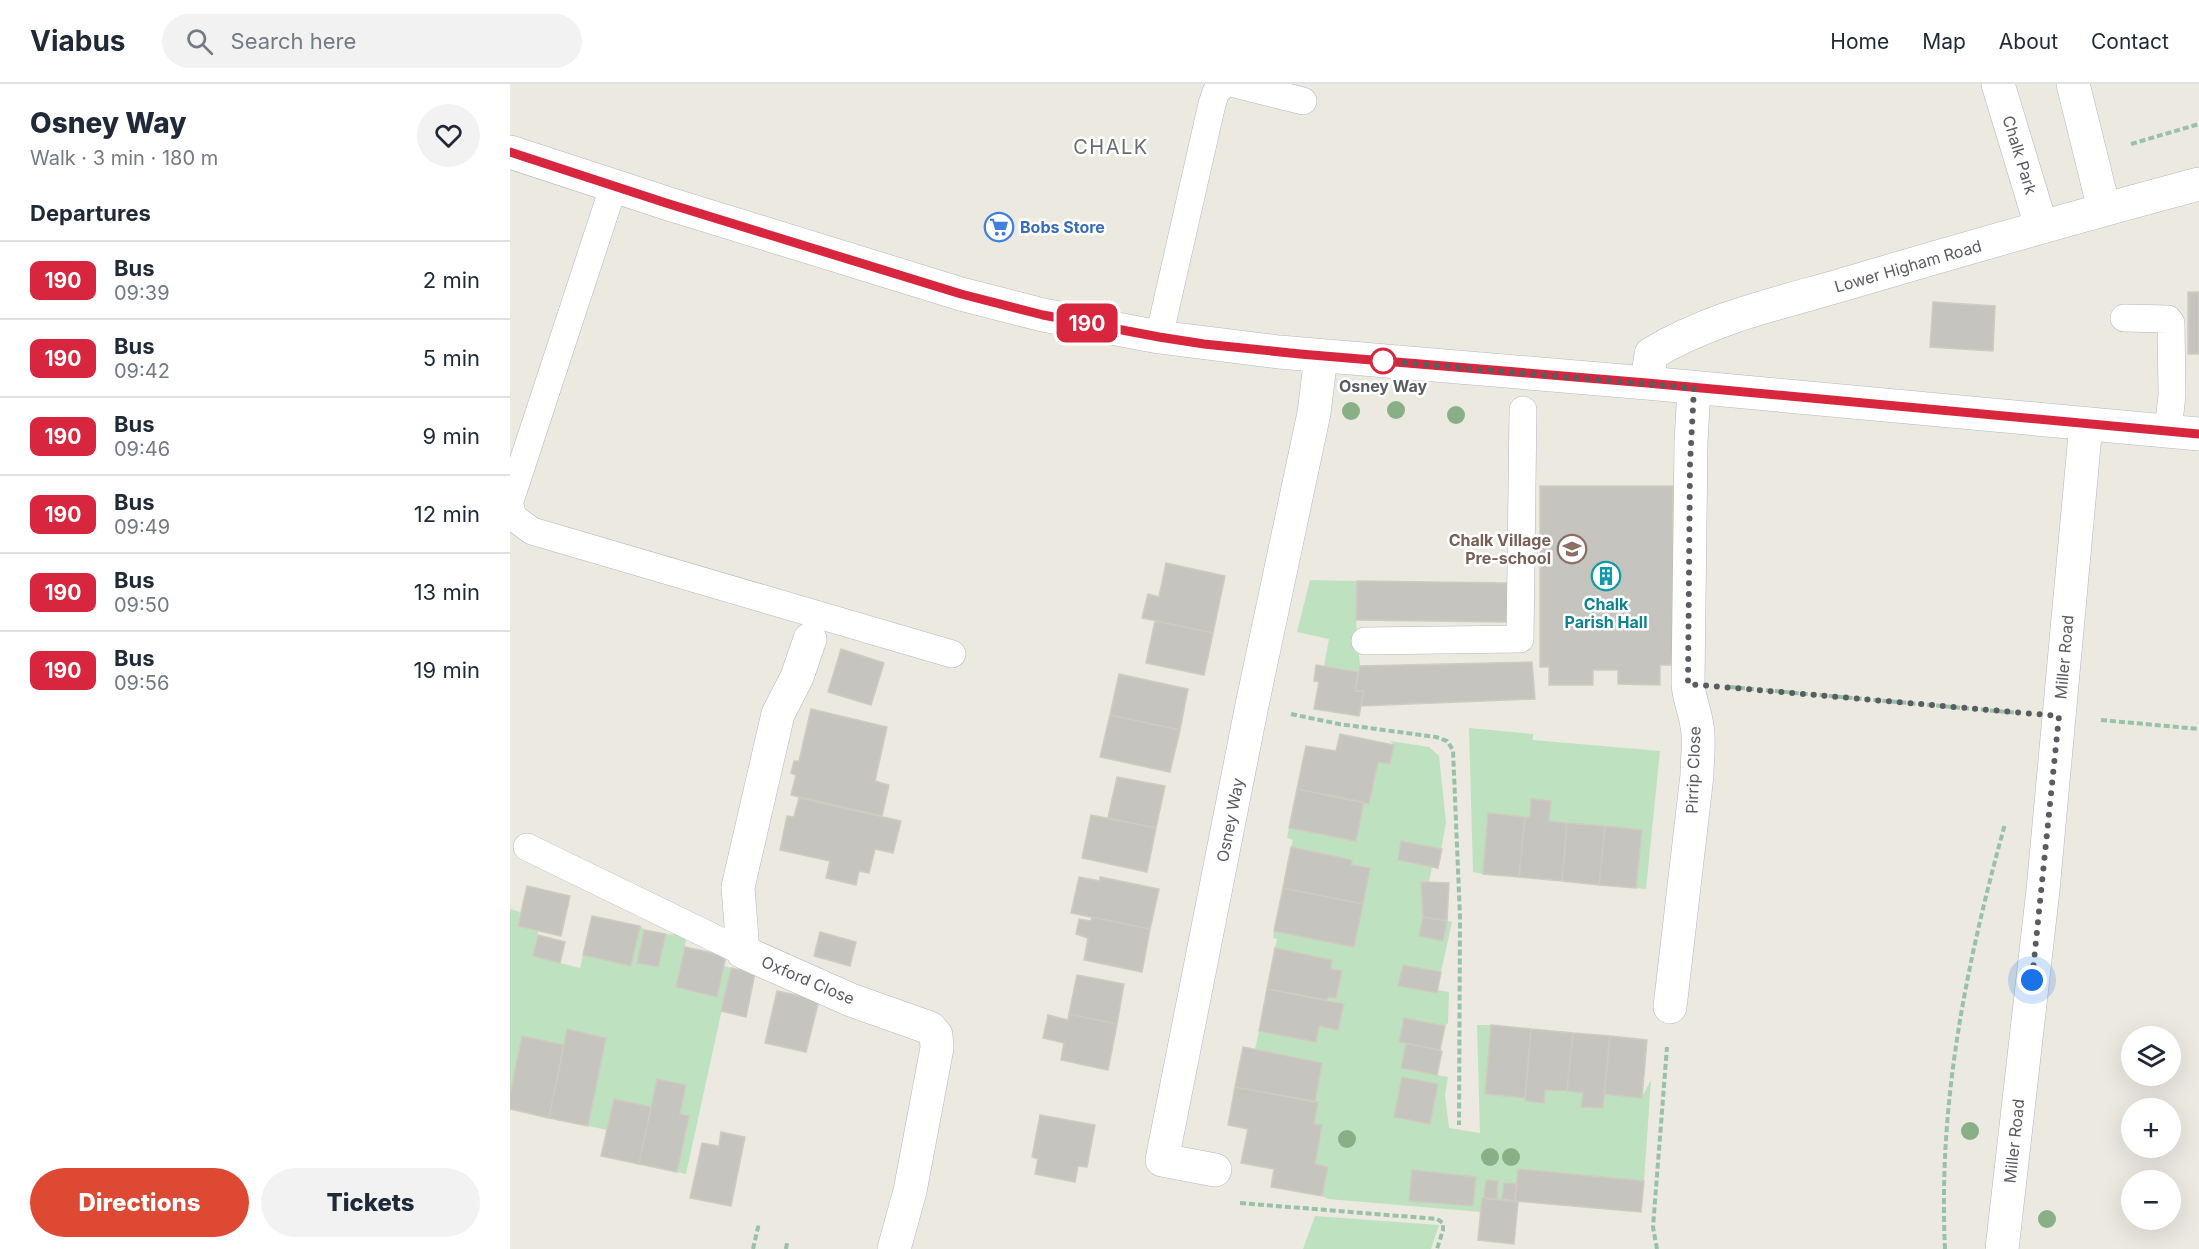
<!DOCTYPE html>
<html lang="en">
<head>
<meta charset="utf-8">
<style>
	body { margin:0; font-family:Inter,sans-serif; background:#f2f2f3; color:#1f2937; height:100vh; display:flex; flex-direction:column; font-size:22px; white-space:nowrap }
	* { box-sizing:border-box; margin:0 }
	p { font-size:20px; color:#747a83 }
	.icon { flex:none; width:33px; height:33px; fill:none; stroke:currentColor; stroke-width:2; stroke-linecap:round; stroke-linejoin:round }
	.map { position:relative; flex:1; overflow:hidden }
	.details { display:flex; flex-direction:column; background:#fff; width:510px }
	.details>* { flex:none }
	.badge { padding:0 12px; border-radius:9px; font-size:21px; line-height:39px }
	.buttons { position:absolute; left:1611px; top:942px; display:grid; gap:12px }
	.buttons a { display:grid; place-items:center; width:60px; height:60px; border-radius:50%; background:#fff; box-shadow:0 6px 24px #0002; font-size:30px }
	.you { position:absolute; width:30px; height:30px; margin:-15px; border:4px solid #fff; border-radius:50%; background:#1a73e8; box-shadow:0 0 0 9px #1a73e833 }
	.map>.badge { position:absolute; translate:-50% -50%; box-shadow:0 0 0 3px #fff }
	h2 { padding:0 30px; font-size:22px; line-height:54px }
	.round { display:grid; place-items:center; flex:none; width:63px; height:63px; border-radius:32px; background:#f2f2f3 }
	.summary { display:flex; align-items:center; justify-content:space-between; height:102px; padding:0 30px }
	h1 { font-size:28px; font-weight:800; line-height:45px }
	.action { display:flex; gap:12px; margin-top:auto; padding:12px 30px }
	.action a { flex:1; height:69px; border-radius:36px; background:#de4934; color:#fff; font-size:24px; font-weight:800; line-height:69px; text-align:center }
	.action a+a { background:#f2f2f3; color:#1f2937 }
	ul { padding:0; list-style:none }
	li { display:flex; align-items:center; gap:18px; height:78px; padding:0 30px; border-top:2px solid #e0e1e3 }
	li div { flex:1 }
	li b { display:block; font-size:22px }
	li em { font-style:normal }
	li .badge { min-width:66px; font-weight:700; text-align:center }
	header { display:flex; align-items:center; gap:36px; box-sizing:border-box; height:84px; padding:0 30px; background:#fff; border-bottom:2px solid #e0e1e3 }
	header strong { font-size:28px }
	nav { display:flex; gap:33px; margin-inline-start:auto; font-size:21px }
	.search { width:420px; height:54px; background:#f2f2f3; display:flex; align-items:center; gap:15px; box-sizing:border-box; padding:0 21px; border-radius:33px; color:#747a83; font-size:22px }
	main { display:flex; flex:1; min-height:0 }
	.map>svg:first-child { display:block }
</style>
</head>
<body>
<header>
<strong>Viabus</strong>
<div class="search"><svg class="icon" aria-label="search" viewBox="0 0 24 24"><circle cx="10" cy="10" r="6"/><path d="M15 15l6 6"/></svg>Search here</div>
<nav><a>Home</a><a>Map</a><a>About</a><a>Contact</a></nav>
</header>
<main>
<section class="details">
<div class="summary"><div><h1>Osney Way</h1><p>Walk · 3 min · 180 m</p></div><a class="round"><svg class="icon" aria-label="heart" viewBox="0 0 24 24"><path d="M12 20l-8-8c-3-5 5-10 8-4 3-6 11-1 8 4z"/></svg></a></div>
<h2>Departures</h2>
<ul>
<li><span class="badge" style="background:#d7263d;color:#fff">190</span><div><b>Bus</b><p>09:39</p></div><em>2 min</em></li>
<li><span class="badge" style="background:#d7263d;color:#fff">190</span><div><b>Bus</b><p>09:42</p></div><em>5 min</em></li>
<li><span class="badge" style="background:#d7263d;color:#fff">190</span><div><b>Bus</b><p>09:46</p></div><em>9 min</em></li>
<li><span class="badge" style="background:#d7263d;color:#fff">190</span><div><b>Bus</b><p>09:49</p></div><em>12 min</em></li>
<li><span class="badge" style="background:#d7263d;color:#fff">190</span><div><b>Bus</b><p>09:50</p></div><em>13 min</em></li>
<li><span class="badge" style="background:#d7263d;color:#fff">190</span><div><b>Bus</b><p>09:56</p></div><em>19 min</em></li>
</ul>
<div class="action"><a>Directions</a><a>Tickets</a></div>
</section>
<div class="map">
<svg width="1689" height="1165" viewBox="0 0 1689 1165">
	<rect width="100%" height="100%" fill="#ebe9e0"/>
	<path fill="#bee2c0" d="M800,496L847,497L846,536L850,582L848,588L814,582L819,555L787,548Z
		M959,644L1023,650V656L1150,667L1136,805L1126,804L1131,746L1039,737L1041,717L1022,715L1020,733L978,730L973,790L963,788Z
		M880,657L919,663L929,672L936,738L928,784L922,783L919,798H911L913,832L942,838L927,906L939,908L938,939L935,942L894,934L889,957L896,959L891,984L938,993L935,1011L939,1044L970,1049L967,941H981L976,1010L1015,1014V1017L1035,1006L1073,1009L1072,1023L1092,1024L1094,1010L1132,1013L1141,996L1134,1097L1009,1085L1005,1117L973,1114L971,1128L818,1115L812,1112L818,1083L805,1080L812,1042L804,1040L808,1019L805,1018L812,979L745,965L749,947L806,958L809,942L828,946L834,920L817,916L818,913L826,914L832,887L821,885L822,876L765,864L767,855L763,854L764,847L844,863L860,785L841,781L842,776L781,763L783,756L777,754L779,744L846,757L854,718L859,720L868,678L880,680L884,661Z
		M0,825L10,828L8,842L28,847L23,872L70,884L73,871L121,881L130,842C142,853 162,849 177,851L166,903L207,912L214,882L221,884L176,1090L167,1088L179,1033L170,1030L176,1001L148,995L141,1023L104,1015L97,1046L78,1042L96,954L57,945L54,961L0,1010Z
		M805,1132L929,1141L921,1165H793Z"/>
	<path fill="#c6c4be" stroke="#cfcbbf" stroke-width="1.5" d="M1678,208H1689V270H1678Z
		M1423,218L1485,222L1483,267L1420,263Z
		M1030,402H1163V581H1150V601L1108,600V586H1083V601H1039V583H1030Z
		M656,479L715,492L703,549L632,534L638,510L649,513Z
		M847,497L997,499V538L846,536Z
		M645,537L703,549L694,591L636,579Z
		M331,565L374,579L361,621L318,608Z
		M1022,578L1025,615L851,622L854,607H845L850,582Z
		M806,581L848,588L845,607H854L849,632L804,625L809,598L804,597Z
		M609,590L678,605L670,646L600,631Z
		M301,625L377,643L365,697L379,701L372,732L281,711L286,691L281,689L284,677H289Z
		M600,631L670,646L660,688L590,673Z
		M830,650L884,661L880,680L868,678L859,720L787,705L796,662L826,667Z
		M607,693L655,702L646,744L598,734Z
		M787,705L854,718L846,757L779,744Z
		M289,714L391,737L383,769L365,765L359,789L349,787L346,801L316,794L320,777L270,766L277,732L284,733Z
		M1021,715L1041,717L1039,737L1057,739L1052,797L1009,793L1015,733H1020Z
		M978,729L1015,733L1009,793L973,790Z
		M581,731L646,744L637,788L572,774Z
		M1057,739L1095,742L1089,801L1052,797Z
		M1095,742L1132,746L1126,804L1089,801Z
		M891,757L932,765L928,784L888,776Z
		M781,763L842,776L841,781L860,784L853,820L773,804Z
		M569,793L590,797V793L649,805L640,845L561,829Z
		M911,798L939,799L937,837L913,833Z
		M17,802L60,812L51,852L8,842Z
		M773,804L853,820L844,863L764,847Z
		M82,832L130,842L121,882L73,871Z
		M582,833L640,845L632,888L574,876L578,854L566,850L569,835L581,837Z
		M913,833L937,837L933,857L909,852Z
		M134,846L156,850L148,883L127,879Z
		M310,848L346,858L340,882L304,872Z
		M28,851L55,858L50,879L23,872Z
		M175,863L216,872L207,913L166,903Z
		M765,864L822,876L821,885L832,887L826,914L818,913L817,916L757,905Z
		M893,881L931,888L927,909L888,902Z
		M221,884L245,889L236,933L211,927Z
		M567,891L614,900L607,940L559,930Z
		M757,905L834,920L828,946L809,942L806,958L749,947Z
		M267,907L309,916L296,968L255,959Z
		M559,930L607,940L598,986L551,976L554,959L533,954L538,931L558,936Z
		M894,934L935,942L930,966L889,958Z
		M981,941L1021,945L1015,1014L975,1010Z
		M57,945L96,954L78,1042L39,1034Z
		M1021,945L1063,949L1057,1007L1035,1006L1034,1019L1015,1017Z
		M1063,949L1100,952L1093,1024L1071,1023L1073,1009L1057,1007Z
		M12,952L54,961L39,1034L0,1025V1010Z
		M1100,952L1137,956L1132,1014L1094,1010Z
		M896,959L932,967L927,991L891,984Z
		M733,963L812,979L805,1018L725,1003Z
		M892,993L928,1000L920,1040L884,1033Z
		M147,995L176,1001L170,1030L179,1032L167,1088L129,1080Z
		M725,1003L808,1018L804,1040L812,1041L805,1080L818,1083L812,1112L761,1103L764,1085L731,1079L738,1045L718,1041Z
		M104,1015L141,1023L129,1080L91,1072Z
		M530,1031L585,1041L577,1083L568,1082L565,1098L525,1090L528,1075L522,1073Z
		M211,1048L235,1053L221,1122L180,1114L192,1059L209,1062Z
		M1008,1085L1134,1097L1131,1128L1005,1117Z
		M902,1086L966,1093L963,1122L899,1117Z
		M976,1096L988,1097L987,1115L974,1114Z
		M994,1099L1007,1100L1005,1117L992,1115Z
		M972,1114L1008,1118L1004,1160L968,1156Z"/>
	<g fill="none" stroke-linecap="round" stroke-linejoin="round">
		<g stroke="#b3b6bb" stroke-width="28">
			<path id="lane" d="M725,0L793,17
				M1614,234L1658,235L1661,239L1662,311L1658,347
				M649,253L702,20L706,8L714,0
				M0,417L104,101
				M0,421L3,433L22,447L442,570
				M855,557L1010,555L1013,326
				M17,763L233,868"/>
		</g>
		<g stroke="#b3b6bb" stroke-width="34">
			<path id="street" d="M1488,0L1531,142
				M1563,0L1594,125
				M300,555L287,593L268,630L228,803L233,868L341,916L420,944L426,951L427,964L400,1107L384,1165
				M1160,923L1187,691C1187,675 1190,658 1187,642C1185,627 1179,615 1178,600L1181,358L1184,304
				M705,1086L652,1076L742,621L804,329L811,272
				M1492,1165L1533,806L1576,340"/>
		</g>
		<g stroke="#b4b7bc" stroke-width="34">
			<path id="secondary" d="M0,68L156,119L451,210L533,231L649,253L769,268L1137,299L1689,350
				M1137,299L1141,270C1201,233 1275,218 1342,198C1457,164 1573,131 1689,100"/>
		</g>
		<path stroke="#98c2a6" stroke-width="4" stroke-dasharray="6 3" stroke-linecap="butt" d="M1621,60L1689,40
			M1220,603L1509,629
			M781,630L829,640L926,653L937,657L943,666L950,833L949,1041
			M1591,636L1689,645
			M730,1119L927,1135L933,1139V1146L927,1165
			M243,1165L249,1139
			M276,1165L277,1159
			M1147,1165L1143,1143L1157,963
			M1435,1165C1428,1018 1456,881 1495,740"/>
		<use href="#lane" stroke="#fff" stroke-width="27"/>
		<use href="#street" stroke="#fff" stroke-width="33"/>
		<use href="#secondary" stroke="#fff" stroke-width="33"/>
	</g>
	<g fill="#89af87">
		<circle cx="886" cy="326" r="9"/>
		<circle cx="841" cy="327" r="9"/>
		<circle cx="946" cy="331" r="9"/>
		<circle cx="1460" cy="1047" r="9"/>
		<circle cx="837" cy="1055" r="9"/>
		<circle cx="980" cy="1073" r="9"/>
		<circle cx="1001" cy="1073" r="9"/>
		<circle cx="1537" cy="1135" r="9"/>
	</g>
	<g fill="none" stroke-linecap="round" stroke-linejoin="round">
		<g stroke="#fff" stroke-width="14">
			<path id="line" d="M0,68L156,119L451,210L533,231L649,253L694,260L790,270L1137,299L1689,350"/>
		</g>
		<use href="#line" stroke="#d7263d" stroke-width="9"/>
		<path stroke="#595c61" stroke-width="6" stroke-dasharray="0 10.8" d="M873,277L1184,304L1180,380L1178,600L1549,632L1522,896"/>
	</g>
	<defs>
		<g id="supermarket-ring" transform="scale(1.5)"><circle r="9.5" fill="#fff" stroke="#3f7fe0" stroke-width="1.5"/><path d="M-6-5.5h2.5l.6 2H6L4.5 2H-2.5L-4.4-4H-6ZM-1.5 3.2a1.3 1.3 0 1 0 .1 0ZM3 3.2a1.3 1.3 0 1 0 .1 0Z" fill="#3f7fe0"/></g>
		<g id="school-ring" transform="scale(1.5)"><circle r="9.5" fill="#fff" stroke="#8d6e63" stroke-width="1.5"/><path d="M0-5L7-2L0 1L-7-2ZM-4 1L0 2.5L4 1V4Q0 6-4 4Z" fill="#8d6e63"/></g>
		<g id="building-ring" transform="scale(1.5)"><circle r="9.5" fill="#fff" stroke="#0f9aa8" stroke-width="1.5"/><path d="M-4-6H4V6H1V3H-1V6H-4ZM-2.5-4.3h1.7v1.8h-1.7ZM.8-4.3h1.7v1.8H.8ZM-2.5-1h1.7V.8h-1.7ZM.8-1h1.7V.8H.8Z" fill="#0f9aa8"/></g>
	</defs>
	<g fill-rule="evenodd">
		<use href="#supermarket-ring" x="489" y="143"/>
		<use href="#school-ring" x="1062" y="465"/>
		<use href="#building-ring" x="1096" y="492"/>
	</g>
	<circle fill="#fff" stroke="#d7263d" stroke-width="3" cx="873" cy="277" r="12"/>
	<g text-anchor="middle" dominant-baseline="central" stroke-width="5" stroke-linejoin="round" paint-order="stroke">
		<g font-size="16" fill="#595c61" stroke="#fff">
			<text transform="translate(1510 71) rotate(73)">Chalk Park</text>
			<text transform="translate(1398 182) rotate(-16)">Lower Higham Road</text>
			<text transform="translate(1554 573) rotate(-85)">Miller Road</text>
			<text transform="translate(1183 686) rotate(-88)">Pirrip Close</text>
			<text transform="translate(720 736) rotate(-79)">Osney Way</text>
			<text transform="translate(298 896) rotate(23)">Oxford Close</text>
			<text transform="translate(1504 1057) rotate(-84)">Miller Road</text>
		</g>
		<g font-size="16" font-weight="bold" fill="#366cbe" stroke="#fff" text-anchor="start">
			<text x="510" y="143">Bobs Store</text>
		</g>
		<g font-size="16" font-weight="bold" fill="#595c61" stroke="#fff">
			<text x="873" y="302">Osney Way</text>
		</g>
		<g font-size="16" font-weight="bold" fill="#785e54" stroke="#fff" text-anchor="end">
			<text x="1041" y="456">Chalk Village<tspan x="1041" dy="18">Pre-school</tspan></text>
		</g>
		<g font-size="16" font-weight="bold" fill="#0d838f" stroke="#fff">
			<text x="1096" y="520">Chalk<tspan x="1096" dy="18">Parish Hall</tspan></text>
		</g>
		<g font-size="20" letter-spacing="1.5" fill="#6a6e73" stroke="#fff">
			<text x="601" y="63">CHALK</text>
		</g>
	</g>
</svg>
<div class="buttons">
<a><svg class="icon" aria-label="layers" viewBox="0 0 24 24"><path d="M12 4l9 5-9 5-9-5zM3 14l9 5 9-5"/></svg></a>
<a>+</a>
<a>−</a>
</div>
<div class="you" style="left:1522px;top:896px"></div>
<b class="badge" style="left:577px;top:239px;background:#d7263d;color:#fff">190</b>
</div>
</main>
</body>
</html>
